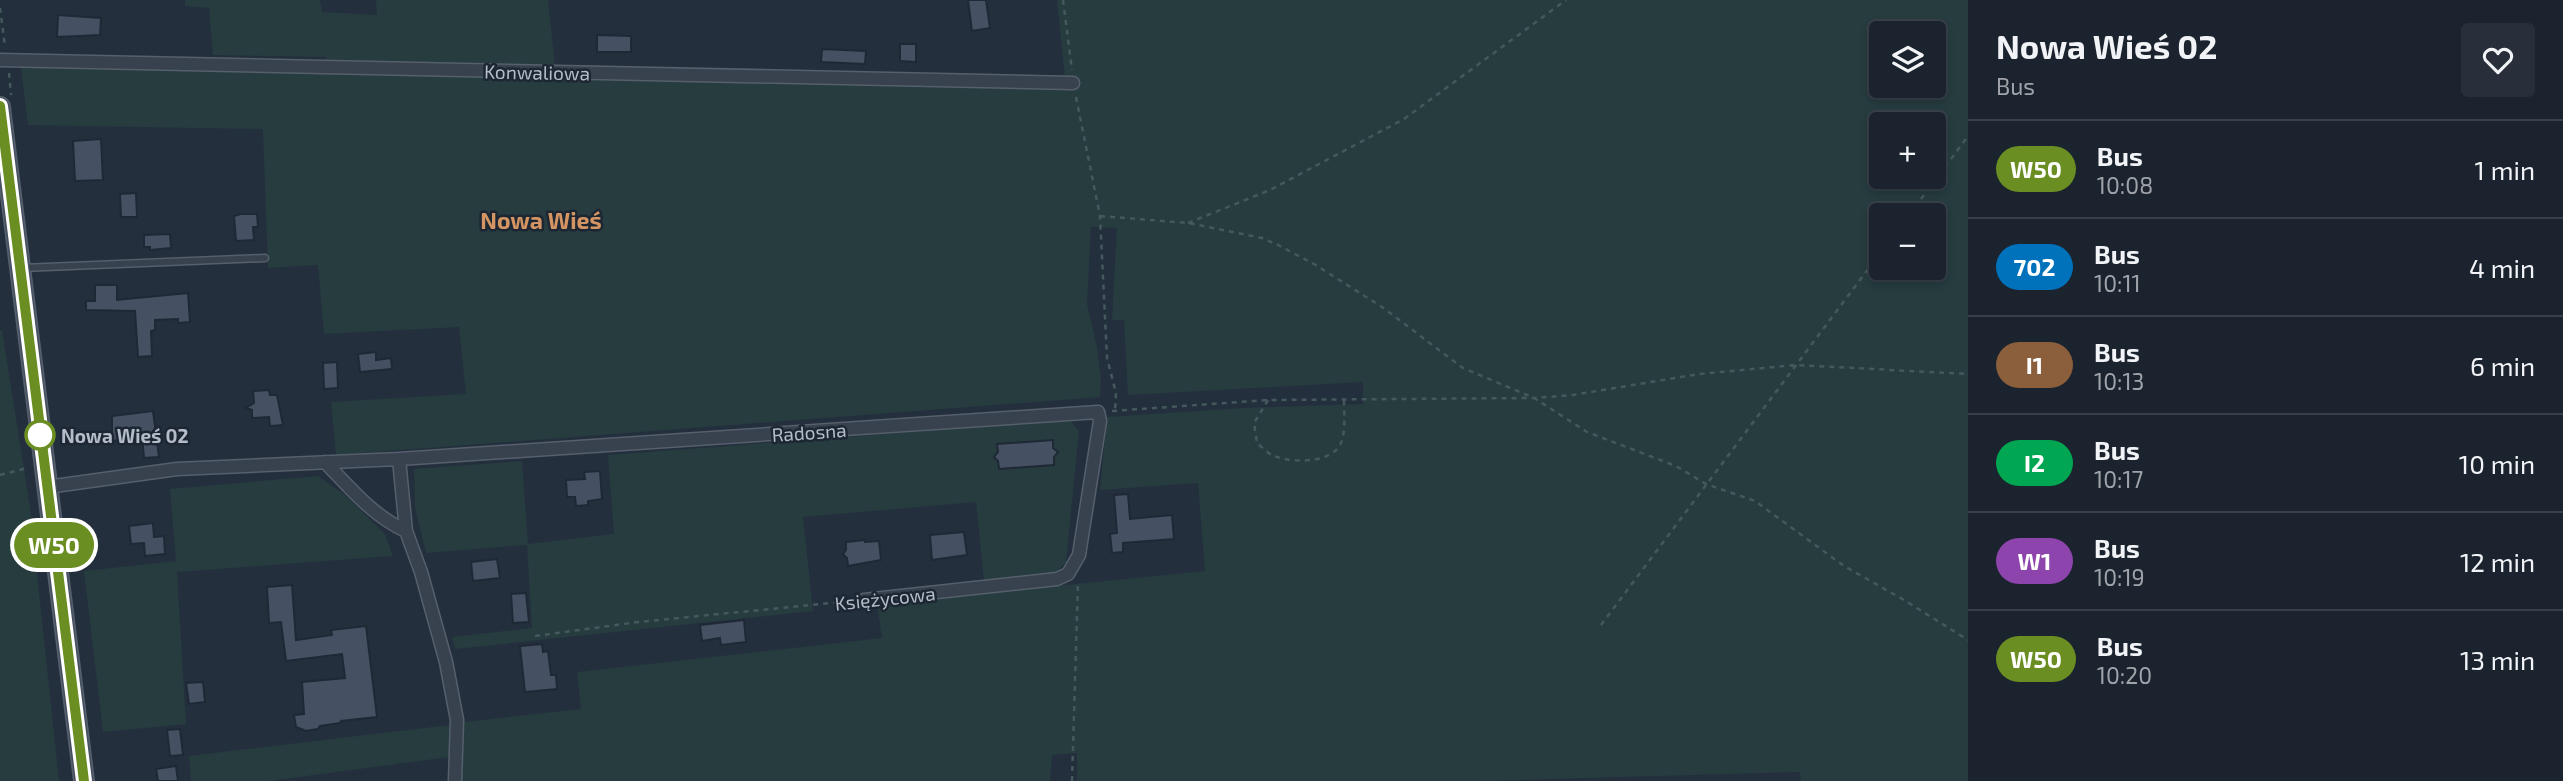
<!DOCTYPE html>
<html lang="en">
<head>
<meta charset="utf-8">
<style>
	body { margin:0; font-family:"Exo 2",sans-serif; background:#282f3a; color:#f1f3f6; height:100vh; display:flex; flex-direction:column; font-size:26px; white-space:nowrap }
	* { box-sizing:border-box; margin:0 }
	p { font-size:23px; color:#a0a4aa }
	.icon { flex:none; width:38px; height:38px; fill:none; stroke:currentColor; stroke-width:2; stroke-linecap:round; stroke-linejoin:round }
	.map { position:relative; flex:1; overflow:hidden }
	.panel { display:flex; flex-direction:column; background:#1b232e; width:595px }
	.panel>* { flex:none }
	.badge { padding:0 14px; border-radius:23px; font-size:24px; line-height:46px }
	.controls { position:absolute; left:1869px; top:21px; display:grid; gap:14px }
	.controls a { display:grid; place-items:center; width:77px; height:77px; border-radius:7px; background:#1b232e; box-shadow:0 4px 10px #0003,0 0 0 2px #39404a; font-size:35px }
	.map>.badge { position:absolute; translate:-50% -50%; box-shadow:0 0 0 4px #fff }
	.round { display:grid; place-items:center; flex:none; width:74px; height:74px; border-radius:7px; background:#282f3a }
	.headline { display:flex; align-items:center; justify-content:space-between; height:119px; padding:0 28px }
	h1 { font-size:33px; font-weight:700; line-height:52px }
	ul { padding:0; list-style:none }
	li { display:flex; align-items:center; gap:21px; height:98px; padding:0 28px; border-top:2px solid #39404a }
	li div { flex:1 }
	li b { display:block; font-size:26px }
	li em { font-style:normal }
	li .badge { min-width:77px; font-weight:700; text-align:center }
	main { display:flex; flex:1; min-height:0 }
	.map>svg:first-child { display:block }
</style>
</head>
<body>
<main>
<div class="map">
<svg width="1968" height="781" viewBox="0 0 1968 781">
	<rect width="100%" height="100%" fill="#242f3e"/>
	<path fill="#263c3f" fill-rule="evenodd" d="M185,0H320L322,12L377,15L376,0H548L555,66L328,63L326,57L213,55L209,8L185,6Z
		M1057,0H1968V781H1801L1800,772L1479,781H1077V753L1052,755L1050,781H460V757L464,722L581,709L577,672L882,638L877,604L1205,571L1198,483L1100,490L1107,417L1243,408L1363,404V382L1128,395L1124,320H1112L1117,228L1091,227L1087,304L1097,347L1101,379L1100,397L336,455L331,402L466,394L459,327L324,334L318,265L268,268L263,129L28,125L21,67L1065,78ZM1881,33H1934V86H1881ZM1881,124H1934V177H1881ZM1881,215H1934V268H1881Z
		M0,330H2L30,507L59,781H0Z
		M1070,420L1079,431L1066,562L1057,572L984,580L976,502L803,517L813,611L455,649L452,637L532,628L527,545L426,553L415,508L414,469L522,461L528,544L614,534L608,455Z
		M318,476L345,495L385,534L393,556L177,572L186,724L103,732L84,571L176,561L170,489Z
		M450,725L449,757L269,781H191L189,756Z"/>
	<path fill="#455162" stroke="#1f2835" stroke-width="2" d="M968,0H986L990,28L972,31Z
		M58,15L101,18L100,35L57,37Z
		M597,35L631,36V52H597Z
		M900,44H916V62L900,61Z
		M822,49L866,51L865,64L821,62Z
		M101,139L103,180L75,181L73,141Z
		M136,193L137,217H121L120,194Z
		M241,214H257L258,227H253L254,240L236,241L234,216Z
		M170,234L171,248L150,250V247H144V235Z
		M95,285H117V300L188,293L190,322L178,323V319L155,320V330L151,331L152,356L138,357L135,311L86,310V301H95Z
		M376,352V360L391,358L392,369L360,372L358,354Z
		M337,362L338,388L324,389L323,363Z
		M269,390L270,395H277L283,425L270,426L269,417L252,418V410L246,408L254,403L253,391Z
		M153,411L159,457L144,458L142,437L112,441V416Z
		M1053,440V448L1058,452L1054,457V465L999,469L998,461L994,457L998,452L997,444Z
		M600,471L602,499L588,501V505L576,506L575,497H567L566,480L585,479L584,472Z
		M1128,494L1130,519L1172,515L1174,539L1123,543V552L1112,553L1110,534L1117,533L1114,495Z
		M153,523L154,537L164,536L165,554L145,556L144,543L131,544L129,526Z
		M964,532L967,555L932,560L930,535Z
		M865,540V542L879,541L881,560L848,566L847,558L843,554L846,550V542Z
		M497,559L500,578L473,581L471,562Z
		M292,585L296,640L332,635L331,630L366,626L377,717L341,721L340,723L320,726L318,729L306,731L296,727L294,715L304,714L302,682L345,678L342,654L286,661L281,622L269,623L267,587Z
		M526,593L529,622L513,623L511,594Z
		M744,620L746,642L721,645L720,638L702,641L700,625Z
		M542,644L543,652L548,651L551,675H556L557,689L525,692L520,646Z
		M203,682L205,702L189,704L186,683Z
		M180,729L183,755L170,756L167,730Z
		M176,766L178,781H158L156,769Z"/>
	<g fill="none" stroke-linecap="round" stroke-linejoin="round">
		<g stroke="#565f6c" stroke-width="9">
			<path id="service" d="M22,268L265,258"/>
		</g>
		<g stroke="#565f6c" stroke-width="15">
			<path id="minor" d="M0,60L1073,83
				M399,459L406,531L421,572L446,662L457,720L455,781
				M325,462C350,488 373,516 406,531
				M47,487L177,469L399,459L1098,412L1100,421L1079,555L1068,574L1057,579L864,600"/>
		</g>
		<g stroke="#565f6c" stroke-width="22">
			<path id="secondary" d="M0,107L84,781"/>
		</g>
		<path stroke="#44595c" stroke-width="2.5" stroke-dasharray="5 5" stroke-linecap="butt" d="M1063,0L1072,70
			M0,8L5,46
			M9,73L11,95
			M1076,97L1100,216L1107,358L1116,393L1115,411
			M1909,215L1968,136
			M1100,216L1188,223L1262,238L1278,245L1314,264L1382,307L1463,368L1534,398L1587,432L1676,466L1706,484L1755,501L1844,566L1904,600L1968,640
			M1188,223L1270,190L1404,119L1566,0
			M1268,400L1254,423L1257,443C1262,447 1268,454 1274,456C1292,463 1332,464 1341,443C1346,431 1344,413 1344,399
			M1112,411L1268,400L1534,398L1573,395L1699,374L1796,365L1968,374
			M0,475L27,468
			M1601,625L1881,252
			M535,636L638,622L852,601
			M1072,781L1078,582"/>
		<use href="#service" stroke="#38414e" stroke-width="6"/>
		<use href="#minor" stroke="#38414e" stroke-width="12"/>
		<use href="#secondary" stroke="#465061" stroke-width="19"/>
	</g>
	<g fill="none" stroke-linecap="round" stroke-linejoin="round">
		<g stroke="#fff" stroke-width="16">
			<path id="line" d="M0,106L84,781"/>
		</g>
		<use href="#line" stroke="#6b8e23" stroke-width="10"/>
	</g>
	<circle fill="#fff" stroke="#6b8e23" stroke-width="3.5" cx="40" cy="435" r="14"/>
	<g text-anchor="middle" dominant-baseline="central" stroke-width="5" stroke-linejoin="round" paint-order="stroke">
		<g font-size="19" fill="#b4bcc9" stroke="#1d2633">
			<text transform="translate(537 72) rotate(1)">Konwaliowa</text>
			<text transform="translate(809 432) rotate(-4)">Radosna</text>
			<text transform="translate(885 598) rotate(-6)">Księżycowa</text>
		</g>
		<g font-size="19" font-weight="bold" fill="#b4bcc9" stroke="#1d2633" text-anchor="start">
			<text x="61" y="435">Nowa Wieś 02</text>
		</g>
		<g font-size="23" font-weight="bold" fill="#d59563" stroke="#1d2633">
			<text x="541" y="220">Nowa Wieś</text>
		</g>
	</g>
</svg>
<div class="controls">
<a><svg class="icon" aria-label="layers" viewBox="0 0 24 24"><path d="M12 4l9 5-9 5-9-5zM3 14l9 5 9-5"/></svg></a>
<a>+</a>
<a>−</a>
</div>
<b class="badge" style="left:54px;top:545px;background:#6b8e23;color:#fff">W50</b>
</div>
<section class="panel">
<div class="headline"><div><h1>Nowa Wieś 02</h1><p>Bus</p></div><a class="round"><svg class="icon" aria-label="heart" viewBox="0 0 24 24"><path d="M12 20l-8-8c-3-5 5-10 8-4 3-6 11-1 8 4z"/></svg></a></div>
<ul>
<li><span class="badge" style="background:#6b8e23;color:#fff">W50</span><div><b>Bus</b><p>10:08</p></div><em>1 min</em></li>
<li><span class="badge" style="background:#0072bc;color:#fff">702</span><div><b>Bus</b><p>10:11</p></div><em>4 min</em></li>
<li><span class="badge" style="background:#8b5e3c;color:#fff">I1</span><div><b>Bus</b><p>10:13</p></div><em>6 min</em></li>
<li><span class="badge" style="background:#00a651;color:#fff">I2</span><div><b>Bus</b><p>10:17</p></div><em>10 min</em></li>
<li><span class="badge" style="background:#8e44ad;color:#fff">W1</span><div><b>Bus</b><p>10:19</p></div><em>12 min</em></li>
<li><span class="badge" style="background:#6b8e23;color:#fff">W50</span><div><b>Bus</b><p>10:20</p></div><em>13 min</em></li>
</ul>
</section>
</main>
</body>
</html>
